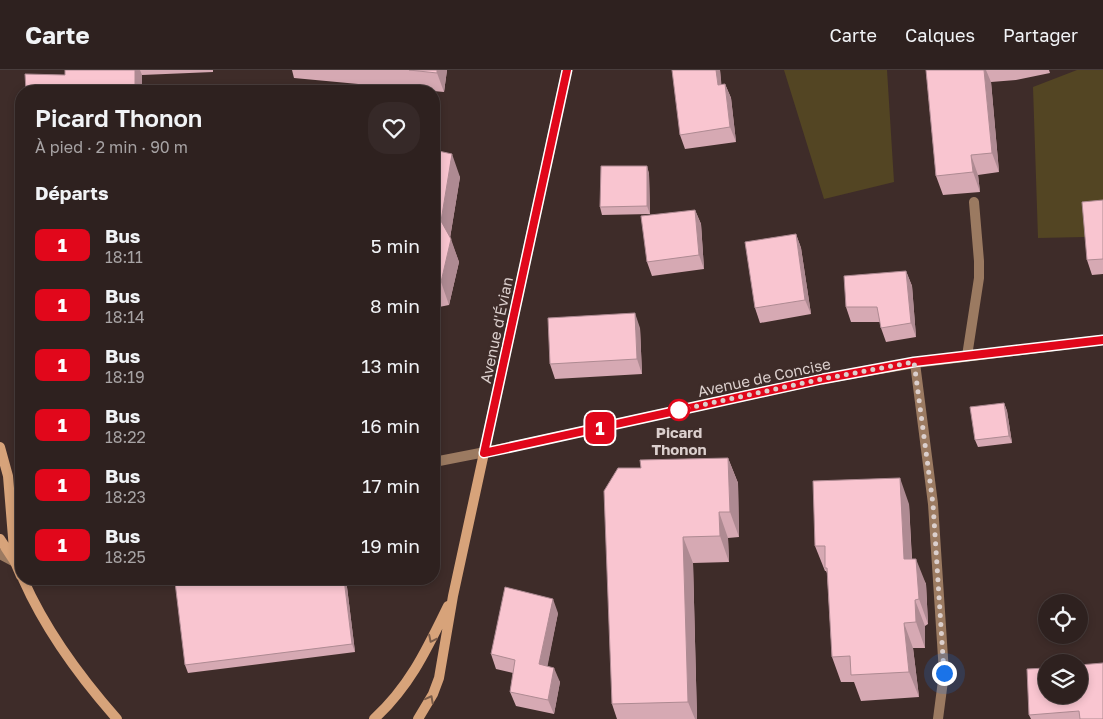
<!DOCTYPE html>
<html lang="fr">
<head>
<meta charset="utf-8">
<style>
	body { margin:0; font-family:"Golos Text",sans-serif; background:#362928; color:#f1f3f6; height:100vh; display:flex; flex-direction:column; font-size:19px; white-space:nowrap }
	* { box-sizing:border-box; margin:0 }
	p { font-size:16px; color:#a7a3a4 }
	.icon { flex:none; width:28px; height:28px; fill:none; stroke:currentColor; stroke-width:2; stroke-linecap:round; stroke-linejoin:round }
	.map { position:relative; flex:1; overflow:hidden }
	.panel { position:absolute; left:15px; top:15px; width:425px; height:500px; display:flex; flex-direction:column; background:#2e211f; border-radius:20px; box-shadow:0 2px 8px #0003,0 0 0 1px #493e3d }
	.panel>* { flex:none }
	.badge { padding:0 10px; border-radius:8px; font-size:18px; line-height:32px }
	.fabs { position:absolute; left:1038px; top:524px; display:grid; gap:10px }
	.fabs a { display:grid; place-items:center; width:50px; height:50px; border-radius:50%; background:#2e211f; box-shadow:0 2px 8px #0003,0 0 0 1px #493e3d; font-size:25px }
	.you { position:absolute; width:25px; height:25px; margin:-12px; border:4px solid #fff; border-radius:50%; background:#1a73e8; box-shadow:0 0 0 8px #1a73e833 }
	.map>.badge { position:absolute; translate:-50% -50%; box-shadow:0 0 0 2px #fff }
	h2 { padding:0 20px; font-size:19px; line-height:45px }
	.round { display:grid; place-items:center; flex:none; width:52px; height:52px; border-radius:20px; background:#362928 }
	.summary { display:flex; align-items:center; justify-content:space-between; height:85px; padding:0 20px }
	h1 { font-size:24px; font-weight:600; line-height:38px }
	ul { padding:0; list-style:none }
	li { display:flex; align-items:center; gap:15px; height:60px; padding:0 20px }
	li div { flex:1 }
	li b { display:block; font-size:19px }
	li em { font-style:normal }
	li .badge { min-width:55px; font-weight:700; text-align:center }
	header { display:flex; align-items:center; gap:30px; box-sizing:border-box; height:70px; padding:0 25px; background:#2e211f; border-bottom:1px solid #493e3d }
	header strong { font-size:24px }
	nav { display:flex; gap:28px; margin-inline-start:auto; font-size:18px }
	.map>svg:first-child { display:block }
</style>
</head>
<body>
<header>
<strong>Carte</strong>
<nav><a>Carte</a><a>Calques</a><a>Partager</a></nav>
</header>
<div class="map">
<svg width="1103" height="649" viewBox="0 0 1103 649">
	<rect width="100%" height="100%" fill="#3e2c29"/>
	<path fill="#534523" d="M784,0H887L894,112L824,129Z
		M1077,0H1103V135L1087,139L1085,167L1038,168L1033,17Z"/>
	<g fill="none" stroke-linecap="round" stroke-linejoin="round">
		<path stroke="#9b7a61" stroke-width="10" d="M967,286L979,208V191L974,132
			M915,293L933,434L944,603L938,649"/>
		<path stroke="#9b7a61" stroke-width="10" d="M434,392L511,377L822,309L915,293L1103,270
			M0,484L15,492"/>
		<path stroke="#d7a37a" stroke-width="10" d="M0,377L8,406L15,492
			M0,469L15,492L21,506
			M23,509C46,561 79,606 117,649
			M374,649C410,616 427,579 448,536
			M418,649L433,624L439,608L453,526L567,0"/>
	</g>
	<path fill="#d6a9b3" d="M65,0H213V2L142,5V21L65,5Z
		M292,0H447L444,22L294,8Z
		M720,0L721,14H725L731,28L736,72L685,79L680,65Z
		M926,0H1049L1050,3L1016,10L991,12L999,102L978,105L980,122L943,125L936,106Z
		M434,80L460,107L450,168L459,192L449,235L434,238Z
		M647,96L649,104L650,144L602,145L600,137Z
		M1103,130V204L1092,205L1087,190Z
		M695,140L701,154L704,199L652,206L647,192Z
		M796,164L801,178L811,244L760,253L755,238Z
		M906,201L912,216L916,267L886,272L881,258L880,252H851L846,237Z
		M640,258L642,304L555,309L550,294Z
		M1004,333L1007,341L1012,373L978,377L975,370Z
		M728,388L738,413L739,467L728,468L729,492L693,493L697,649H617L612,634L641,398Z
		M909,434L912,489L926,514L928,554L925,556V578H913L919,627L861,631L854,612H841L832,587L827,503L826,501H825L815,476Z
		M346,509L355,582L188,603L185,595Z
		M558,543L547,596L560,612L554,644L516,636L510,622L513,603L496,599L491,584Z
		M1103,593V649H1031L1029,645Z"/>
	<path fill="#ae8a92" d="M135,0H140L142,5V21H135Z
		M437,0H447L444,22L437,3Z
		M716,0H720L723,29L718,15Z
		M984,0H986L991,12L999,102L992,83Z
		M725,14L731,28L736,72L730,57Z
		M452,84L460,107L449,174L441,151Z
		M971,85L978,105L980,122L973,102Z
		M647,96L649,104L650,144L647,136Z
		M695,140L701,154L704,199L699,185Z
		M796,164L801,178L811,244L805,230Z
		M451,169L459,192L449,235L441,212Z
		M906,201L912,216L916,267L911,253Z
		M635,243L640,258L642,304L637,289Z
		M1004,333L1007,341L1012,373L1009,366Z
		M728,388L738,413L739,467L730,442Z
		M900,408L909,434L913,515L904,489Z
		M719,442L728,468L729,492L720,466Z
		M683,467L693,493L697,649H695L688,632Z
		M916,489L926,514L928,554L919,529Z
		M344,509H346L355,582L352,574Z
		M553,529L558,543L545,609L539,594Z
		M915,530L925,556V578L916,552Z
		M904,553L913,578L919,627L909,602Z
		M554,598L560,612L554,644L548,630Z"/>
	<path fill="#f9c5d0" stroke="#ae8a92" d="M65,0H135V21H26L25,4L65,5Z
		M409,0H437V3Z
		M672,0H716L718,15L725,14L730,57L680,65Z
		M926,0H984L992,83L971,85L973,102L936,106Z
		M434,80L452,84L441,151L451,169L441,212L434,214Z
		M601,96H647V136L600,137Z
		M1103,130V189L1087,190L1082,132Z
		M695,140L699,185L647,192L641,146Z
		M796,164L805,230L755,238L745,172Z
		M906,201L911,253L881,258L877,237H846L844,206Z
		M635,243L637,289L550,294L548,248Z
		M1004,333L1009,366L975,370L970,337Z
		M728,388L730,442H719L720,466L683,467L688,632L612,634L604,421L618,398H641L640,390Z
		M900,408L904,489H916L919,529L915,530L916,552L904,553L909,602L851,605L850,586L832,587L827,498H825V476H815L813,411Z
		M199,509H344L352,574L185,595L175,512Z
		M505,517L553,529L539,594L554,598L548,630L510,622L515,590L491,584Z
		M1103,593V649H1080L1079,641L1029,645L1027,599L1046,598V625H1079V595Z"/>
	<defs><path id="oneway-chevron" d="M-2-3.5L2.5 0L-2 3.5" fill="none" stroke-width="1.6" stroke-linecap="round" stroke-linejoin="round" transform="scale(1.25)"/></defs>
	<g stroke="#7b5c49">
		<use href="#oneway-chevron" transform="translate(432 569) rotate(116)"/>
		<use href="#oneway-chevron" transform="translate(430 629) rotate(-62)"/>
	</g>
	<g fill="none" stroke-linecap="round" stroke-linejoin="round">
		<g stroke="#fff" stroke-width="11">
			<path id="line" d="M567,0L484,383L822,309L914,292L1103,270"/>
		</g>
		<use href="#line" stroke="#e1071b" stroke-width="8"/>
		<path stroke="#dbcfcd" stroke-width="5" stroke-dasharray="0 9" d="M679,340L822,309L914,292L933,434L944,603"/>
	</g>
	<circle fill="#fff" stroke="#e1071b" stroke-width="2.5" cx="679" cy="340" r="10"/>
	<g text-anchor="middle" dominant-baseline="central" stroke-width="5" stroke-linejoin="round" paint-order="stroke">
		<g font-size="15" fill="#dbcfcd" stroke="#3e2c29">
			<text transform="translate(496 260) rotate(-78)">Avenue d'Évian</text>
			<text transform="translate(764 307) rotate(-12)">Avenue de Concise</text>
		</g>
		<g font-size="15" font-weight="bold" fill="#dbcfcd" stroke="#3e2c29">
			<text x="679" y="362">Picard<tspan x="679" dy="17">Thonon</tspan></text>
		</g>
	</g>
</svg>
<div class="fabs">
<a><svg class="icon" aria-label="locate" viewBox="0 0 24 24"><circle cx="12" cy="12" r="6"/><path d="M12 2v4M12 18v4M2 12h4M18 12h4"/></svg></a>
<a><svg class="icon" aria-label="layers" viewBox="0 0 24 24"><path d="M12 4l9 5-9 5-9-5zM3 14l9 5 9-5"/></svg></a>
</div>
<div class="you" style="left:944px;top:603px"></div>
<b class="badge" style="left:600px;top:358px;background:#e1071b;color:#fff">1</b>
<section class="panel">
<div class="summary"><div><h1>Picard Thonon</h1><p>À pied · 2 min · 90 m</p></div><a class="round"><svg class="icon" aria-label="heart" viewBox="0 0 24 24"><path d="M12 20l-8-8c-3-5 5-10 8-4 3-6 11-1 8 4z"/></svg></a></div>
<h2>Départs</h2>
<ul>
<li><span class="badge" style="background:#e1071b;color:#fff">1</span><div><b>Bus</b><p>18:11</p></div><em>5 min</em></li>
<li><span class="badge" style="background:#e1071b;color:#fff">1</span><div><b>Bus</b><p>18:14</p></div><em>8 min</em></li>
<li><span class="badge" style="background:#e1071b;color:#fff">1</span><div><b>Bus</b><p>18:19</p></div><em>13 min</em></li>
<li><span class="badge" style="background:#e1071b;color:#fff">1</span><div><b>Bus</b><p>18:22</p></div><em>16 min</em></li>
<li><span class="badge" style="background:#e1071b;color:#fff">1</span><div><b>Bus</b><p>18:23</p></div><em>17 min</em></li>
<li><span class="badge" style="background:#e1071b;color:#fff">1</span><div><b>Bus</b><p>18:25</p></div><em>19 min</em></li>
</ul>
</section>
</div>
</body>
</html>
